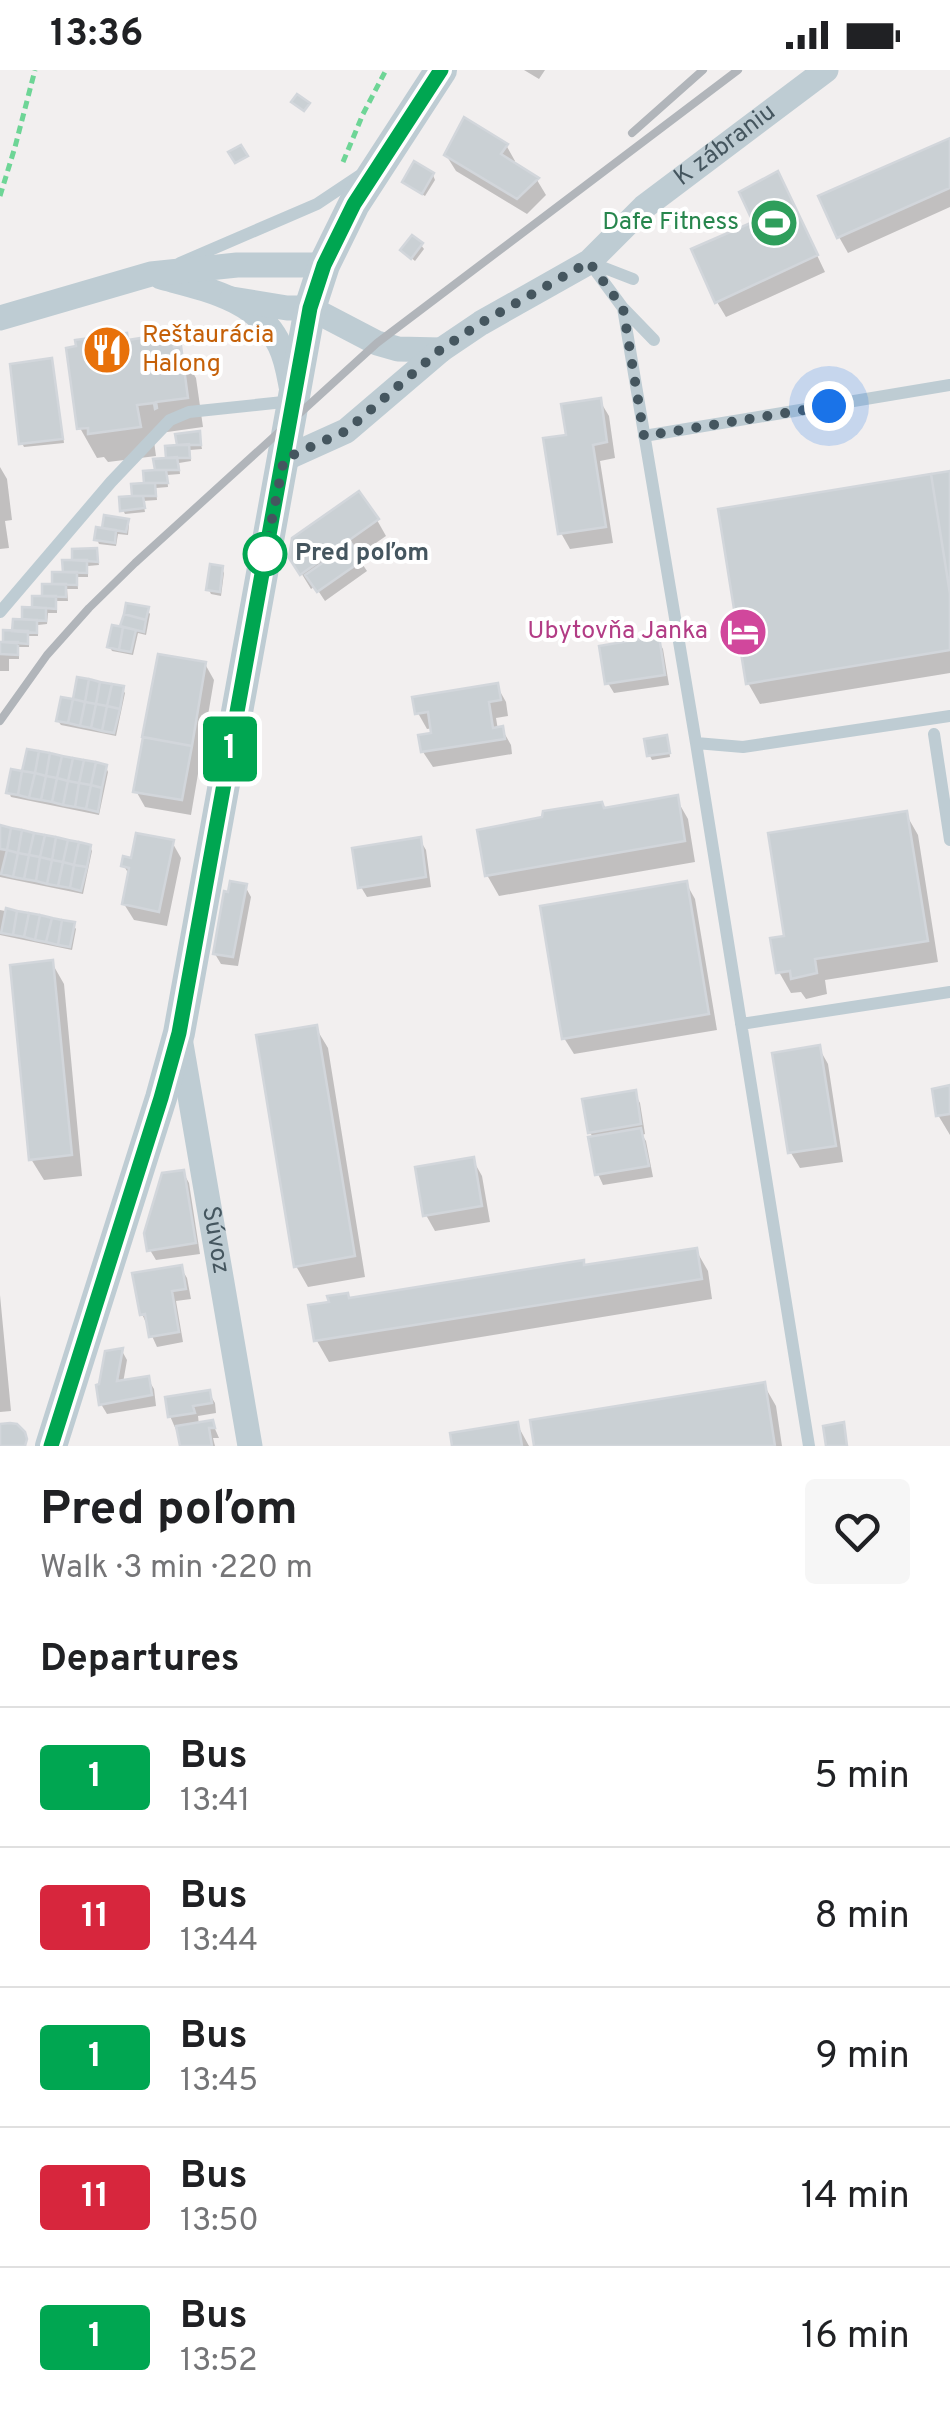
<!DOCTYPE html>
<html lang="en">
<head>
<meta charset="utf-8">
<style>
	body { margin:0; font-family:Overpass,sans-serif; background:#f6f6f6; color:#202124; height:100vh; display:flex; flex-direction:column; font-size:38px; white-space:nowrap }
	* { box-sizing:border-box; margin:0 }
	p { font-size:32px; color:#757577 }
	.icon { flex:none; width:55px; height:55px; fill:none; stroke:currentColor; stroke-width:2; stroke-linecap:round; stroke-linejoin:round }
	.map { position:relative; height:1376px; overflow:hidden }
	.panel { display:flex; flex-direction:column; background:#fff; flex:1 }
	.panel>* { flex:none }
	.badge { padding:0 20px; border-radius:8px; font-size:35px; line-height:65px }
	.you { position:absolute; width:50px; height:50px; margin:-25px; border:8px solid #fff; border-radius:50%; background:#1a73e8; box-shadow:0 0 0 15px #1a73e833 }
	.map>.badge { position:absolute; translate:-50% -50%; box-shadow:0 0 0 5px #fff }
	h2 { padding:0 40px; font-size:38px; line-height:90px }
	.round { display:grid; place-items:center; flex:none; width:105px; height:105px; border-radius:10px; background:#f6f6f6 }
	.headline { display:flex; align-items:center; justify-content:space-between; height:170px; padding:0 40px }
	h1 { font-size:48px; font-weight:700; line-height:75px }
	ul { padding:0; list-style:none }
	li { display:flex; align-items:center; gap:30px; height:140px; padding:0 40px; border-top:2px solid #e0e0e0 }
	li div { flex:1 }
	li b { display:block; font-size:38px }
	li em { font-style:normal }
	li .badge { min-width:110px; font-weight:700; text-align:center }
	.status { display:flex; justify-content:space-between; align-items:center; height:70px; padding:0 50px; background:#fff; direction:ltr }
	.status svg { height:28px; fill:currentColor }
	.map>svg:first-child { display:block }
</style>
</head>
<body>
<div class="status"><b>13:36</b><svg viewBox="0 0 49 12"><path d="M0 12V9h3v3zM5 12V6h3v6zM10 12V3h3v9zM15 12V0h3v12zM26 1h20v11H26zM47 4h2v5h-2z"/></svg></div>
<div class="map">
<svg width="950" height="1376" viewBox="0 0 950 1376">
	<rect width="100%" height="100%" fill="#f2efef"/>
	<path fill="#0003" d="M524,0H545L539,9Z
		M950,71V137L848,183L839,167Z
		M506,75L515,91L513,94L537,110L546,125L527,144L456,101L446,85Z
		M433,105L435,110L425,126L408,116L405,112Z
		M786,120L825,202L726,247L717,232L756,153Z
		M421,175L424,179L415,191L403,181Z
		M126,266L130,272L171,266L196,308L203,357L153,364L156,386L108,392L104,387L97,388L80,358Z
		M51,291L53,295L64,373L24,377L22,373Z
		M600,331L609,346L615,388L600,391L613,473L570,479L561,463L569,367Z
		M199,364L202,379L190,380L191,391L179,393L180,404L167,405L168,417L156,418L157,430L143,431L145,442L125,444L123,440L179,377Z
		M0,397L7,409L12,450L5,451L9,478L0,479Z
		M950,404V603L760,634L748,613Z
		M377,450L386,466L357,486L367,501L325,531L315,516L311,519L292,488Z
		M127,451L129,455L128,465L118,464L116,476L99,474L97,469Z
		M96,480L99,495L88,496V507H77L78,519H67L68,531H57V543H48L47,554L38,555V566H29V577H19V589H9V601H0V612V575L24,552L25,540H34V528H44L75,492Z
		M222,499L224,503L221,526L211,524L209,520Z
		M128,535L147,540L150,544L146,565L138,563L133,585L112,581L110,577L122,559Z
		M657,569L663,579L669,615L614,623L608,613Z
		M205,594L214,610L191,745L145,737L136,721Z
		M497,616L506,632L508,646L496,648L498,660L502,659L511,675L512,684L433,697L423,682L434,665L433,658L427,659L418,643Z
		M122,619L125,623L116,666L61,655L58,651L75,632Z
		M668,672L670,687L652,690L650,686Z
		M106,697L108,702L99,745L11,727L9,722L24,704Z
		M676,728L688,749L695,792L499,826L487,805L604,741Z
		M906,744L918,765L938,892L825,910L827,924L806,929L801,922L791,923L779,902L787,868Z
		M0,758L90,777L92,781L83,824L0,807Z
		M420,770L426,780L431,817L367,827L361,817Z
		M172,772L181,788L167,856L134,850L124,834L130,806L124,796Z
		M686,813L695,829L717,960L574,984L564,968Z
		M245,816L251,827L238,896L221,894L215,884Z
		M0,840L73,855L76,859L72,880L0,865Z
		M52,893L64,914L82,1106L44,1110L31,1089Z
		M316,958L328,978L365,1207L308,1217L296,1196Z
		M819,978L828,994L843,1092L800,1098L791,1083L775,985Z
		M950,1019V1065L938,1045Z
		M634,1022L640,1033L645,1064L642,1065L646,1071L653,1107L603,1115L598,1104L594,1068L590,1063Z
		M473,1090L482,1106L490,1152L435,1161L426,1145Z
		M183,1102L189,1113L200,1184L156,1190L150,1180Z
		M696,1180L708,1201L712,1229L329,1292L317,1271L311,1237Z
		M181,1198L187,1208L191,1229L176,1231L183,1272L157,1277L142,1244Z
		M0,1225L11,1341L0,1342Z
		M122,1281L127,1290L123,1313L148,1309L154,1319L156,1336L107,1344L101,1334Z
		M764,1315L776,1336L782,1376H537Z
		M209,1323L215,1333L216,1343L198,1346L199,1355L212,1352L219,1368H213L215,1376H183L170,1346Z
		M517,1354L529,1376H455Z"/>
	<path fill="#cad0d4" stroke="#d2d6db" stroke-width="2.5" d="M297,24L310,33L304,41L291,32Z
		M464,47L508,74L501,84L539,108L517,129L444,85Z
		M950,68V118L837,168L818,126Z
		M241,75L248,86L235,93L228,82Z
		M414,91L434,103L422,124L402,112Z
		M778,101L818,185L715,233L691,179L753,152L739,122Z
		M412,165L423,173L411,189L400,180Z
		M127,263L128,270L172,263L174,277L181,276L188,328L156,332L157,338L155,339L154,333L137,335L141,357L88,364V358L77,359L66,278L76,276L75,270Z
		M52,288L63,369L19,374L10,294Z
		M601,328L607,372L593,375L606,457L558,464L543,368L566,365L561,334Z
		M200,361L201,375H177L175,364Z
		M189,374L190,388H166L165,376Z
		M177,387L179,400H155L153,389Z
		M155,400H166L168,413H144L143,401Z
		M950,401V524L931,404Z
		M931,404L950,524V580L746,614L718,439Z
		M144,413H155L156,426H132L131,414Z
		M359,421L379,449L300,505L289,488L292,468Z
		M132,426H143L145,438L120,441L119,427Z
		M104,445L129,449L126,462L102,458Z
		M96,457L116,460L115,473L94,470Z
		M351,473L363,490L317,522L305,505Z
		M97,478L98,492L72,490V479Z
		M62,490H87V503L63,502Z
		M210,494L223,496L220,522L206,520Z
		M52,502H77V515L52,514Z
		M42,514H66V527L42,526Z
		M32,526H56V539L32,537Z
		M126,533L149,537L146,550L124,544Z
		M22,537L46,538V551L22,549Z
		M124,544L146,550L144,562L120,556Z
		M13,549L37,550V563L12,561Z
		M112,555L123,557L119,580L107,577Z
		M123,557L136,560L131,582L119,580Z
		M3,560L28,561V574L3,572Z
		M659,566L665,605L605,614L599,576Z
		M0,572H18V585L0,584Z
		M158,584L206,592L192,676L142,667Z
		M77,607L89,609L85,632L73,629Z
		M89,609L100,612L96,634L85,632Z
		M100,612L112,614L107,636L96,634Z
		M498,613L501,630L489,632L493,658L503,656L505,669L421,682L418,665L431,663L428,642L415,644L412,627Z
		M112,614L124,616L120,639L107,636Z
		M61,627L73,629L68,653L56,651Z
		M73,629L85,632L80,656L68,653Z
		M85,632L96,634L91,658L80,656Z
		M96,634L107,636L102,661L91,658Z
		M107,636L120,639L114,663L102,661Z
		M667,665L670,683L647,686L644,669Z
		M143,667L192,676L182,730L133,722Z
		M27,679L39,681L35,703L22,701Z
		M39,681L50,683L46,706L35,703Z
		M50,683L62,686L57,708L46,706Z
		M62,686L73,688L68,711L57,708Z
		M73,688L84,690L79,713L68,711Z
		M84,690L96,692L91,715L79,713Z
		M96,692L107,695L102,718L91,715Z
		M11,699L22,701L18,725L6,723Z
		M22,701L35,703L29,728L18,725Z
		M35,703L46,706L41,730L29,728Z
		M46,706L57,708L52,732L41,730Z
		M57,708L68,711L63,735L52,732Z
		M68,711L79,713L75,737L63,735Z
		M79,713L91,715L86,739L75,737Z
		M91,715L102,718L98,742L86,739Z
		M678,725L685,771L485,806L477,760L542,747L543,741L602,732L604,738Z
		M907,741L928,871L815,889L817,903L791,909L790,901L776,903L770,868L784,866L768,763Z
		M0,755L11,758L7,780L0,779Z
		M11,758L22,760L18,783L7,780Z
		M22,760L34,763L29,785L18,783Z
		M34,763L45,765L40,787L29,785Z
		M136,763L174,770L159,842L122,834L129,798L121,796L123,786L131,788Z
		M45,765L56,767L52,790L40,787Z
		M56,767L68,770L63,792L52,790Z
		M421,767L426,807L358,818L352,778Z
		M68,770L79,772L74,795L63,792Z
		M79,772L91,775L87,797L74,795Z
		M7,780L18,783L13,807L1,804Z
		M18,783L29,785L24,809L13,807Z
		M29,785L40,787L36,811L24,809Z
		M40,787L52,790L47,814L36,811Z
		M52,790L63,792L58,816L47,814Z
		M63,792L74,795L70,818L58,816Z
		M74,795L87,797L81,821L70,818Z
		M230,811L247,814L233,887L213,884L224,821L228,822Z
		M687,811L709,944L562,969L540,836Z
		M6,838L17,841L13,865L1,863Z
		M17,841L29,843L24,867L13,865Z
		M29,843L40,845L35,870L24,867Z
		M40,845L52,848L46,872L35,870Z
		M52,848L62,850L58,875L46,872Z
		M62,850L75,852L70,877L58,875Z
		M53,890L72,1085L29,1090L10,895Z
		M317,955L355,1186L294,1197L256,965Z
		M820,975L836,1076L788,1083L772,983Z
		M950,1015V1044L936,1046L932,1019Z
		M636,1020L641,1054L588,1063L582,1029Z
		M641,1058L649,1096L595,1105L588,1067Z
		M474,1087L482,1136L423,1146L415,1097Z
		M184,1100L196,1173L147,1181L144,1163L162,1103Z
		M697,1178L702,1209L314,1271L308,1235L329,1232L327,1226L348,1223L349,1228L584,1190V1195Z
		M182,1195L186,1219L172,1221L179,1262L149,1267L145,1244L140,1245L132,1203Z
		M123,1278L117,1311L149,1306L152,1325L99,1335L96,1315L99,1314L105,1281Z
		M765,1312L775,1376H534L530,1350Z
		M210,1320L212,1333L193,1336L195,1343L168,1347L165,1327Z
		M213,1350L215,1358H209L212,1376H180L176,1356Z
		M518,1352L522,1376H452L450,1363Z
		M844,1352L847,1376H826L823,1356Z
		M10,1353L17,1354L25,1362L27,1369L25,1376H0V1354Z"/>
	<g fill="none" stroke-linecap="round" stroke-linejoin="round">
		<path stroke="#6ed596" stroke-width="5" stroke-dasharray="8 5" stroke-linecap="butt" d="M343,92L363,44L386,0
			M0,126L15,77L35,0"/>
		<path stroke="#beccd3" stroke-width="12" d="M589,192L623,238L696,673L809,1376
			M589,192L633,209
			M180,193L317,134L359,106
			M624,239L654,270
			M644,366L950,315
			M0,542L111,412L170,350L189,342L293,331
			M934,664L950,770
			M696,673L743,677L950,646
			M741,954L950,922"/>
		<g stroke="#beccd3" stroke-width="25">
			<path d="M161,207C205,219 259,229 280,276C287,290 289,306 292,321"/>
			<path d="M232,229L287,238H310L377,273L398,279L441,280"/>
			<path d="M0,248L151,204L237,195H324"/>
			<path id="s1" d="M284,389L346,361L441,280L481,253L589,192L644,137L826,0"/>
			<path id="s2" d="M180,968L250,1376"/>
		</g>
		<path stroke="#beccd3" stroke-width="32" d="M51,1376L161,1028L179,963L310,238L324,195L354,134L441,0"/>
		<path stroke="#b1b5ba" stroke-width="8" d="M632,63L703,0
			M0,651L47,585L89,538L135,493L377,273L738,0"/>
	</g>
	<g fill="none" stroke-linecap="round" stroke-linejoin="round">
		<g stroke="#fff" stroke-width="22">
			<path id="line" d="M51,1376L161,1028L179,963L310,238L324,195L354,134L441,0"/>
		</g>
		<use href="#line" stroke="#00a651" stroke-width="15"/>
		<path stroke="#45565f" stroke-width="10" stroke-dasharray="0 18" d="M265,484L284,389L346,361L440,280L481,253L589,192L623,238L644,366L829,336"/>
	</g>
	<defs>
		<g id="stadium-disc" transform="scale(2.5)"><circle r="9.5" fill="#2e9e5b" stroke="#fff"/><path d="M0-5a6.5 5 0 1 0 0 10a6.5 5 0 1 0 0-10ZM-3.5-1.8h7v3.6h-7Z" fill="#fff"/></g>
		<g id="restaurant-disc" transform="scale(2.5)"><circle r="9.5" fill="#e8710a" stroke="#fff"/><path d="M-5-6h1v4h1v-4h1v4h1v-4h1v5L-1.5 .5V6h-2V.5L-5-1ZM5-6V6H3V1.5H1.5Q1.5-4 5-6Z" fill="#fff"/></g>
		<g id="hotel-disc" transform="scale(2.5)"><circle r="9.5" fill="#d1479c" stroke="#fff"/><path d="M-6-4.5h1.5V1H6V5H4.5V3h-9V5H-6ZM-4 0a1.8 1.8 0 1 1 3.6 0ZM.5 0V-2.5h3Q6-2.5 6 0Z" fill="#fff"/></g>
	</defs>
	<g fill-rule="evenodd">
		<use href="#stadium-disc" x="774" y="153"/>
		<use href="#restaurant-disc" x="107" y="280"/>
		<use href="#hotel-disc" x="743" y="562"/>
	</g>
	<circle fill="#fff" stroke="#00a651" stroke-width="5" cx="265" cy="484" r="20"/>
	<g text-anchor="middle" dominant-baseline="central" stroke-width="8" stroke-linejoin="round" paint-order="stroke">
		<g font-size="25" fill="#45565f" stroke="#fff">
			<text stroke="none"><textPath href="#s1" startOffset="545">K zábraniu</textPath></text>
			<text stroke="none"><textPath href="#s2" startOffset="205">Súvoz</textPath></text>
		</g>
		<g font-size="25" fill="#27864d" stroke="#fff" text-anchor="end">
			<text x="739" y="153">Dafe Fitness</text>
		</g>
		<g font-size="25" fill="#c56008" stroke="#fff" text-anchor="start">
			<text x="142" y="266">Reštaurácia<tspan x="142" dy="29">Halong</tspan></text>
		</g>
		<g font-size="25" font-weight="bold" fill="#45565f" stroke="#fff" text-anchor="start">
			<text x="295" y="484">Pred poľom</text>
		</g>
		<g font-size="25" fill="#b23c85" stroke="#fff" text-anchor="end">
			<text x="708" y="562">Ubytovňa Janka</text>
		</g>
	</g>
</svg>
<div class="you" style="left:829px;top:336px"></div>
<b class="badge" style="left:230px;top:679px;background:#00a651;color:#fff">1</b>
</div>
<section class="panel">
<div class="headline"><div><h1>Pred poľom</h1><p>Walk · 3 min · 220 m</p></div><a class="round"><svg class="icon" aria-label="heart" viewBox="0 0 24 24"><path d="M12 20l-8-8c-3-5 5-10 8-4 3-6 11-1 8 4z"/></svg></a></div>
<h2>Departures</h2>
<ul>
<li><span class="badge" style="background:#00a651;color:#fff">1</span><div><b>Bus</b><p>13:41</p></div><em>5 min</em></li>
<li><span class="badge" style="background:#d7263d;color:#fff">11</span><div><b>Bus</b><p>13:44</p></div><em>8 min</em></li>
<li><span class="badge" style="background:#00a651;color:#fff">1</span><div><b>Bus</b><p>13:45</p></div><em>9 min</em></li>
<li><span class="badge" style="background:#d7263d;color:#fff">11</span><div><b>Bus</b><p>13:50</p></div><em>14 min</em></li>
<li><span class="badge" style="background:#00a651;color:#fff">1</span><div><b>Bus</b><p>13:52</p></div><em>16 min</em></li>
</ul>
</section>
</body>
</html>
